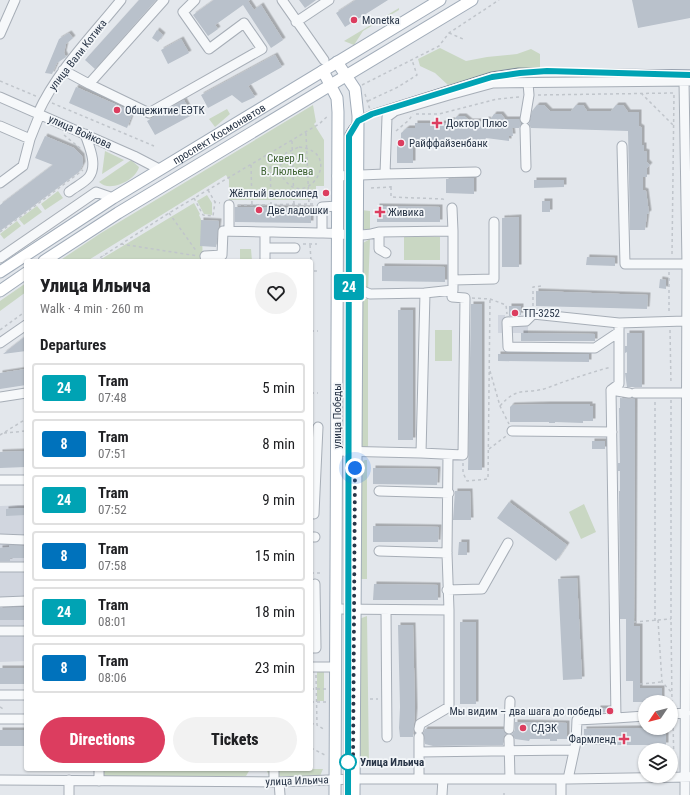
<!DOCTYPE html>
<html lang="en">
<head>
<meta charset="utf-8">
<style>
	body { margin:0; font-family:"Roboto Condensed",sans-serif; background:#f2f2f2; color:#202124; height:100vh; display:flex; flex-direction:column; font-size:15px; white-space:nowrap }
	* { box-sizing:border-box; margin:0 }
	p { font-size:13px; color:#757577 }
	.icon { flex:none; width:22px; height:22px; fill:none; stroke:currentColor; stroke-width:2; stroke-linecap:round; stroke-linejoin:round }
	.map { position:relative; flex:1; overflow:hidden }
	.drawer { position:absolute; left:24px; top:259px; width:289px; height:512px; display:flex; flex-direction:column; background:#fff; border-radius:4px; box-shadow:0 1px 3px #0004 }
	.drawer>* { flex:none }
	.badge { padding:0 8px; border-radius:3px; font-size:14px; line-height:26px }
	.needle { width:26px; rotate:235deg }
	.fabs { position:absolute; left:638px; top:695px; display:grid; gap:8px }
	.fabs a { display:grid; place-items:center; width:40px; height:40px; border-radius:50%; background:#fff; box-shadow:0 1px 3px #0004; font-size:20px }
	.you { position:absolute; width:20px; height:20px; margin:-10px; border:3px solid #fff; border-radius:50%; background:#1a73e8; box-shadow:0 0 0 6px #1a73e833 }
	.map>.badge { position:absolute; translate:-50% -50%; box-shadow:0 0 0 2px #fff }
	h2 { padding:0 16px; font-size:15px; line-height:36px }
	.round { display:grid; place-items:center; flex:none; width:42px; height:42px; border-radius:21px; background:#f2f2f2 }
	.headline { display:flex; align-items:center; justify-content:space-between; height:68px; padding:0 16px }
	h1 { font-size:19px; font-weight:800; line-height:30px }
	.button { display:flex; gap:8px; margin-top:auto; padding:8px 16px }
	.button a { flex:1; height:46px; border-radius:24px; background:#dc3d5f; color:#fff; font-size:16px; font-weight:800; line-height:46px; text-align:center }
	.button a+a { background:#f2f2f2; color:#202124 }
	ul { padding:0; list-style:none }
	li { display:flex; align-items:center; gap:12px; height:50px; margin:0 8px 6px; padding:0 8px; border:2px solid #e0e0e0; border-radius:4px }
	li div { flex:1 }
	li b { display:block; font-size:15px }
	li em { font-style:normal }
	li .badge { min-width:44px; font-weight:700; text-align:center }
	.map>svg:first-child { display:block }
</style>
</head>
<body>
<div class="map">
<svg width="690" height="795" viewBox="0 0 690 795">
	<defs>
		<filter id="shadow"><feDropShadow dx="2.5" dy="-2.5" stdDeviation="0" flood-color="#0004"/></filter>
	</defs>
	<rect width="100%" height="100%" fill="#e3e7ec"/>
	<path fill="#d1d6df" d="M498,315H505V324L528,325V333H498Z
		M26,505V661L0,662V506Z"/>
	<path fill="#c9d7c3" d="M399,8V10L363,31L354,45L344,41Z
		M440,48L466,61L487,57L517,54L531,49L540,54V68L500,70L448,85L435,73L420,66L418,59Z
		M313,105L316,122L314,124L324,140V186H316V200H229V180L226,175L87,261H59L101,233Z
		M227,109L230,114L215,127L209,119Z
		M105,151L124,160L102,174Z
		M131,160L139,167C136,180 110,193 99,182Z
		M58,191L63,198L45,210L41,204Z
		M207,195L212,203V215L204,214L197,201Z
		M194,203L200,214L199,215L201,219L203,260L98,261Z
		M37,206L42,212L24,225L19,219Z
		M361,210L370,211V232L361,228Z
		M17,221L21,226L4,239L0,234Z
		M404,236L440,237V260H404Z
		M370,239L368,291L360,288L361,244Z
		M240,249H251L252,261H240Z
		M26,283V292L0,311V301Z
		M365,299H368V450L360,449V304Z
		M435,330H452V361H435Z
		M365,460H367V579H361L359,463Z
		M584,504L596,532L581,539L569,512Z
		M367,616L369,766H359V619Z
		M317,669H324V701H317Z
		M311,702H313V769H323L320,776H269L267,771H249L246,776L104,777V769H311Z"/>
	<path fill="#b9c1cb" filter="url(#shadow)" d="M139,0H156L95,69L85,60Z
		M214,0H250L248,1L254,10L261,5L283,40L271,48L243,5L215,25L218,29L208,36L193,15Z
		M299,0H316L305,8Z
		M356,0H388L345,27L336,13Z
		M632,0H690V18L638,28Z
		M157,30L163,35L158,42L152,38Z
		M69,33L73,38L66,44L64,53L66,57L57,63L52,74L45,73L59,39Z
		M181,39L189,53L168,64L161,50Z
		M275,55L282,67L248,86L255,97L242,103L232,95L208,108L201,95Z
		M76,87L133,112L127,128L69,103Z
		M184,100L192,115L155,135L147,121Z
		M537,105H544L550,111H571L576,105H583L587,111H611L616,105H623L628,112H639V126L642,128V145H644V151L647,152V162L650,165L647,168V177H643V190L646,191L649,213L647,214L645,230H630L628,131L531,128L529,124L532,111Z
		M494,114H501L505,119H519L521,124L519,128H512L513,136H509V141L486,138L485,140H455L454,143H425V146H413V163H397V141H401V133L407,128H415V123H449V120H454L457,116H464L470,121H486V119L490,120Z
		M45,136L74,148L82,156L83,164L79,172L0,231V205L53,165L35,158Z
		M474,178V194L446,193V179Z
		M534,180H564V187L534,188Z
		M542,201H550V212H542Z
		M377,206L440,207V222H377Z
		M235,207L311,208V223L235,222Z
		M519,217V267H502V218Z
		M201,220L219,221L216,247L200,246Z
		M587,257L615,258V266L586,265Z
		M382,266L445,267V282L382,281Z
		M660,279L666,280V289L659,288Z
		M536,291L648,295L647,309L536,306Z
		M471,304H482V470H468Z
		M509,306H521V315L509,316Z
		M398,310H413V440H398Z
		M521,333L595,334V341H521Z
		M627,333H642V387H627L625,373H627V352L625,353V346H627Z
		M26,336V351L3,354Z
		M498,354H589V362L498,361Z
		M26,369V385L0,389V373Z
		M620,398L635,399L634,626H640V688H662V702H633V681H626V619H620L619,491H620V471H618V463H620L619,408H620Z
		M548,404H590V406H593V421H583V423L555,422V423H549V422H510V407L512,405Z
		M592,441H605V449H592Z
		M26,451V467L0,468V452Z
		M373,468L438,469L437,485L373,484Z
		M455,491H470L471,520H453Z
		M509,502L567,545L556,561L497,518Z
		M16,508H26V515L6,516V509Z
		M373,526L439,527L438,542H373Z
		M459,542H467V555H458Z
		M9,545L26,546V558H10V561H0V548L9,547Z
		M577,578L582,679L563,680L558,579Z
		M374,584L438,585V600H373Z
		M26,607V620H0V608Z
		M460,622H476V704H460Z
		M398,625H413L415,710L413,737H400L399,728L400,707Z
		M0,668H26V684H0Z
		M598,708H610V712L598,713Z
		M515,722L567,723V739H557V741H550V739H530L529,741L515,739L512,734L515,730Z
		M635,728H666V745H584V729Z
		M425,729H503L506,734L504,736L503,745L433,746L425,744L423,733Z
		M0,730H26V746H0Z"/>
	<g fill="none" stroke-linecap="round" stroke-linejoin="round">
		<g stroke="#a7aeb7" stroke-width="11">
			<path id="minor" d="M282,0L324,60
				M296,22L329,0
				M0,34L15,0
				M63,70L89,84L164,0
				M684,81L687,264L685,795
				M89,84L149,113L262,49L244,23L209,49L183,12L195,0
				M0,97L134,156L159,169
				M38,113C57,71 92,36 121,0
				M525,119L529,95L528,83
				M0,126L30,139
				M525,128L526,167
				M622,146L625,264H687
				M385,174L476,172
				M337,176L385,174L387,117L395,111L449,95L493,83L689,81
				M0,183L23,166L30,139L40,114
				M69,192C75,187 84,183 89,177C98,165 89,146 85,134
				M229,231V205
				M265,232V248H295
				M322,232V207L338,206
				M379,232V249L386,253
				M0,258L96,192L113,198
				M206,261L205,256L222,255L223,231C257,232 290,232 323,233C342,233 361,238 379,232L453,231L452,208
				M265,261V248
				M453,280L494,279V222
				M337,287L356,288L370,294L425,293
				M619,323V384L611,390L616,718L645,716
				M619,332L595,348L508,347L507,322L526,321L533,314L619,323L685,321
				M0,343L26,325
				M611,390L629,393
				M635,393H686
				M0,397L26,393
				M512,431L612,432
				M337,451L421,453L425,293L453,290V231
				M421,453L463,455L465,298L452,297L453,290
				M0,480H26
				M379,491L449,493
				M314,514L318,427
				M311,537H315
				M0,539L26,540
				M379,551L447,553
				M0,567H26
				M447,590L482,589L508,543
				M0,602L26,601
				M336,609L449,610L447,553L448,455
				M386,611L387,737
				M0,631H26
				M311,648H316L315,584
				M312,667H335
				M0,695H26
				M671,714L686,713
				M0,719H26
				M419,729L420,724L449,707V610
				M509,729L510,701
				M419,737V778
				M509,739L510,779
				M419,752L574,750
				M561,779V795
				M568,779L576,742L577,720L616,718
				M0,780L279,782L353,779H568L690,777
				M69,780V795
				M99,781V769
				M274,782V769
				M279,782L280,795
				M442,795L443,779"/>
		</g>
		<g stroke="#a1acb9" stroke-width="13">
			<g id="major">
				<path d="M337,62L355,89L358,116L354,795"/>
				<path d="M323,71L337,98L338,112L335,795"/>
				<path d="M44,261L118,213L472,0"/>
				<path id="s1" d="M0,272L113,198L440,0"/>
				<path d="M0,291L26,273"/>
			</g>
		</g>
		<path stroke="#c0c5cb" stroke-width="1.5" stroke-dasharray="3 3" stroke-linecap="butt" d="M449,33L463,39
			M0,81L38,97
			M362,85L439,46L449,33L499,0
			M641,93L673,125
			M365,94L372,116L379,117
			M538,95L674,93L672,255
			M368,101L398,87L417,75L412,60
			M52,103L154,146
			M416,114H439L497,99L520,97
			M396,131L409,120L413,114
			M306,133L309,205
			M64,135L81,149
			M292,141L294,205
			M299,147C348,152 302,219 280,172L283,169L280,166L286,153Z
			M270,154L271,204
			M251,165L252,205
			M391,187V197L443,199L446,201
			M371,188L391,187V183
			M208,190L215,202L220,203
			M194,198L203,215L213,216L215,202
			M238,205L314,204
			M169,213L197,252
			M0,232L83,170
			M121,244L198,256
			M303,244H317
			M310,245L311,261
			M95,261L169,213L319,124L329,115
			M101,261L104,255
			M311,262V271H317
			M669,272V312
			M472,298L490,299L506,305L507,314
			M533,306V287L542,286
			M0,330L26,311
			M670,330L671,384
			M311,331H318
			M490,371L500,406L509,424
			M311,393H318
			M671,400V619L672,706
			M500,406C518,385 526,395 547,388C568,380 589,373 611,367
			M4,433L26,431
			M0,435L26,419
			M489,449L506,436
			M463,463V473L467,481L488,479L490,299
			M311,573H321
			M658,620L662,682L672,693
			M655,621V401
			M634,622L671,619
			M316,675L317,725L325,730
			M640,684L662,682
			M311,689H327
			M370,699H378
			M311,702H327
			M0,707L5,710
			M673,722L674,765
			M311,723L316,725
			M311,748L325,755
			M306,769H307
			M504,793V795"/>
		<use href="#minor" stroke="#f6f8fa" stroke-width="9"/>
		<use href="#major" stroke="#fff" stroke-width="11"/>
		<path stroke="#7a8798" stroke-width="1" d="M344,795L345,134C351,121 358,116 371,110L491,72L518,68L690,70"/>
	</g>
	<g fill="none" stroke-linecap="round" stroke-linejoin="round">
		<g stroke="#fff" stroke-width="9">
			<path id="line" d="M348,795L349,136L358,121L372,114L492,77L520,73L547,71L690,75"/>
		</g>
		<use href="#line" stroke="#00a3b4" stroke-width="6"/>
		<path stroke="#283547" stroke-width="4" stroke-dasharray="0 7.2" d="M348,762L353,768L355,468"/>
	</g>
	<g fill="#dc3d5f" stroke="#f3f6f9" stroke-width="1.5">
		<circle cx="354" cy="20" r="4"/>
		<circle cx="117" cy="110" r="4"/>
		<path d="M435 117h4v4h4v4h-4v4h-4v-4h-4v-4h4z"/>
		<circle cx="401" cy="143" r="4"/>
		<circle cx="326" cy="193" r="4"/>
		<circle cx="259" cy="210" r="4"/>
		<path d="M378 206h4v4h4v4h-4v4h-4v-4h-4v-4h4z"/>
		<circle cx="515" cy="313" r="4"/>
		<circle cx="610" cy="711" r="4"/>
		<circle cx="523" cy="728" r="4"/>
		<path d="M622 733h4v4h4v4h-4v4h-4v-4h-4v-4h4z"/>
	</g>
	<circle fill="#fff" stroke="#00a3b4" stroke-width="2" cx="348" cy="762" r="8"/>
	<g text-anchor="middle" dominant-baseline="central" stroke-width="3.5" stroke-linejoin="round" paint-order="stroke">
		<g font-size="11" fill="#283547" stroke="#f3f6f9" text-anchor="start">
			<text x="362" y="20">Monetka</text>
			<text x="125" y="110">Общежитие ЕЭТК</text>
			<text x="446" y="123">Доктор Плюс</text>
			<text x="409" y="143">Райффайзенбанк</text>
			<text x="318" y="193" text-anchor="end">Жёлтый велосипед</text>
			<text x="267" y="210">Две ладошки</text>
			<text x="388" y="212">Живика</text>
			<text x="523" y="313">ТП-3252</text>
			<text x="602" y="711" text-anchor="end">Мы видим – два шага до победы</text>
			<text x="531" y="728">СДЭК</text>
			<text x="616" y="739" text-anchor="end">Фармленд</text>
		</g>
		<g font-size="11" fill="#283547" stroke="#f3f6f9">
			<text transform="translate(78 55) rotate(-52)">улица Вали Котика</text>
			<text transform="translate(80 132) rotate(24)">улица Войкова</text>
			<text stroke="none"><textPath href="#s1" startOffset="259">проспект Космонавтов</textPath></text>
			<text transform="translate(337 416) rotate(-90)">улица Победы</text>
			<text transform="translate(297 781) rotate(-2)">улица Ильича</text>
		</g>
		<g font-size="11" fill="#406434" stroke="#f3f6f9">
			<text x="287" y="158">Сквер Л.<tspan x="287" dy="13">В. Люльева</tspan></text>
		</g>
		<g font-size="11" font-weight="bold" fill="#283547" stroke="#f3f6f9" text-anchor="start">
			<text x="360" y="762">Улица Ильича</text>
		</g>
	</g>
</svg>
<div class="fabs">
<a><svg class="needle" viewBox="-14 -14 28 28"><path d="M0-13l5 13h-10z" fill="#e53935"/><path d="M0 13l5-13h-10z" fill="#757577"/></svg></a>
<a><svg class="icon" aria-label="layers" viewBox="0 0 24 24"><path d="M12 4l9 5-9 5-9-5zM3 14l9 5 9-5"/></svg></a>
</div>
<div class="you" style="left:355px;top:468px"></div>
<b class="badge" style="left:349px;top:287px;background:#00a3b4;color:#fff">24</b>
<section class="drawer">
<div class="headline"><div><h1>Улица Ильича</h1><p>Walk · 4 min · 260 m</p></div><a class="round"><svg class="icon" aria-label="heart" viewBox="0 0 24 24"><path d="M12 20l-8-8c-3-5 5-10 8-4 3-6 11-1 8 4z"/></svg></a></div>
<h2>Departures</h2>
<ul>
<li><span class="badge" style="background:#00a3b4;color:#fff">24</span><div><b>Tram</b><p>07:48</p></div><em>5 min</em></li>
<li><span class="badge" style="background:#0072bc;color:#fff">8</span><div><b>Tram</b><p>07:51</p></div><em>8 min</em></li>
<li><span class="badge" style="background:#00a3b4;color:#fff">24</span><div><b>Tram</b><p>07:52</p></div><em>9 min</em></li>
<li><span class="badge" style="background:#0072bc;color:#fff">8</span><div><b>Tram</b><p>07:58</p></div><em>15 min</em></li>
<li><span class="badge" style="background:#00a3b4;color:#fff">24</span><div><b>Tram</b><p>08:01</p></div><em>18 min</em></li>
<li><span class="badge" style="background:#0072bc;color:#fff">8</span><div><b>Tram</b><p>08:06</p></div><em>23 min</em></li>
</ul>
<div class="button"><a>Directions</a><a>Tickets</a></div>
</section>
</div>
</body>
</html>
